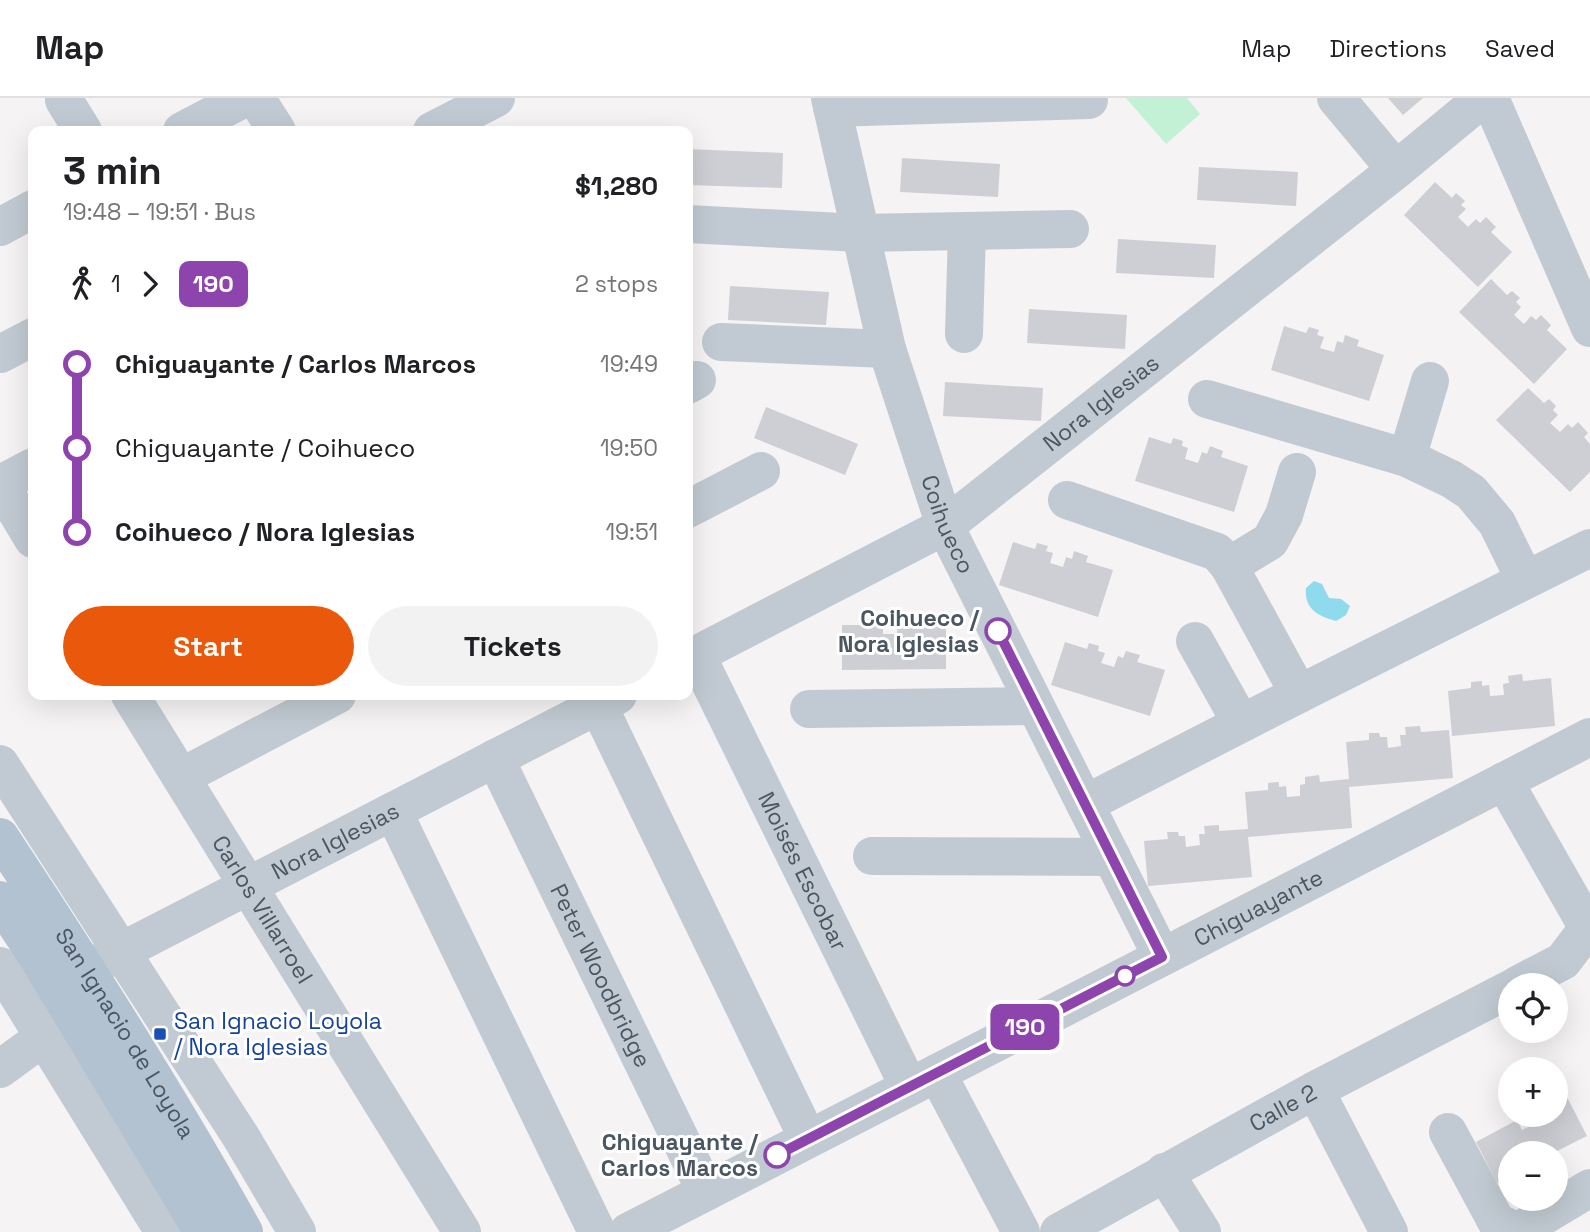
<!DOCTYPE html>
<html lang="en">
<head>
<meta charset="utf-8">
<style>
	body { margin:0; font-family:"Space Grotesk",sans-serif; background:#f2f2f2; color:#202124; height:100vh; display:flex; flex-direction:column; font-size:26px; white-space:nowrap }
	* { box-sizing:border-box; margin:0 }
	p { font-size:23px; color:#757577 }
	.icon { flex:none; width:38px; height:38px; fill:none; stroke:currentColor; stroke-width:2; stroke-linecap:round; stroke-linejoin:round }
	.map { position:relative; flex:1; overflow:hidden }
	.panel { position:absolute; left:28px; top:28px; width:665px; height:574px; display:flex; flex-direction:column; background:#fff; border-radius:14px; box-shadow:0 7px 28px #0002 }
	.panel>* { flex:none }
	.badge { padding:0 14px; border-radius:10px; font-size:24px; line-height:46px }
	.fabs { position:absolute; left:1498px; top:875px; display:grid; gap:14px }
	.fabs a { display:grid; place-items:center; width:70px; height:70px; border-radius:50%; background:#fff; box-shadow:0 7px 28px #0002; font-size:35px }
	.map>.badge { position:absolute; translate:-50% -50%; box-shadow:0 0 0 4px #fff }
	.legs { display:flex; align-items:center; gap:10px; height:77px; padding:0 35px; font-size:23px }
	.legs p { margin-inline-start:auto }
	.head { display:flex; align-items:center; justify-content:space-between; height:119px; padding:0 35px }
	h1 { font-size:38px; font-weight:700; line-height:52px }
	.button { display:flex; gap:14px; margin-top:auto; padding:14px 35px }
	.button a { flex:1; height:80px; border-radius:42px; background:#ea580c; color:#fff; font-size:28px; font-weight:700; line-height:80px; text-align:center }
	.button a+a { background:#f2f2f2; color:#202124 }
	ul { padding:0 35px; list-style:none }
	li { display:flex; align-items:center; gap:24px; height:84px; font-size:26px }
	li i { display:grid; place-items:center; width:10px; height:100%; margin:0 9px; background:currentColor }
	li i::after { content:''; width:18px; height:18px; margin:-9px; border:5px solid; border-radius:50%; background:#fff }
	li p { margin-inline-start:auto }
	li:first-child i { background:linear-gradient(#0000 50%,currentColor 0) }
	li:last-child i { background:linear-gradient(currentColor 50%,#0000 0) }
	header { display:flex; align-items:center; gap:42px; box-sizing:border-box; height:98px; padding:0 35px; background:#fff; border-bottom:2px solid #e0e0e0 }
	header strong { font-size:33px }
	nav { display:flex; gap:38px; margin-inline-start:auto; font-size:24px }
	.map>svg:first-child { display:block }
</style>
</head>
<body>
<header>
<strong>Map</strong>
<nav><a>Map</a><a>Directions</a><a>Saved</a></nav>
</header>
<div class="map">
<svg width="1590" height="1134" viewBox="0 0 1590 1134">
	<rect width="100%" height="100%" fill="#f5f3f3"/>
	<path fill="#c3f1d5" d="M1126,0H1187L1200,16L1166,46Z"/>
	<path fill="#90daee" d="M1314,483L1322,486L1329,500L1341,501L1350,508L1346,517L1336,523C1318,518 1304,511 1306,490Z"/>
	<path fill="#cdcfd5" d="M1388,0H1423L1403,17Z
		M688,51L783,55L782,90L688,87Z
		M902,60L1000,66L998,99L900,94Z
		M1199,69L1298,74L1296,108L1197,102Z
		M1435,84L1452,100L1456,95L1465,103L1461,107L1466,111L1458,119L1468,129L1476,121L1480,125L1486,119L1496,129L1491,134L1512,154L1478,189L1404,117Z
		M1118,141L1216,147L1214,180L1116,175Z
		M1491,181L1507,197L1512,193L1520,200L1516,204L1521,209L1514,217L1524,226L1531,218L1536,222L1541,217L1551,227L1547,232L1567,251L1534,286L1459,214Z
		M730,188L829,194L826,227L728,222Z
		M1029,211L1127,217L1125,251L1027,245Z
		M1284,228L1306,235L1309,229L1319,232L1317,237L1324,239L1320,250L1334,254L1337,243L1343,245L1345,237L1359,242L1357,248L1384,257L1369,303L1271,272Z
		M945,284L1043,290L1041,323L943,318Z
		M1528,290L1544,305L1549,301L1556,308L1553,312L1558,317L1550,325L1560,334L1568,326L1572,330L1578,324L1588,335L1584,339L1590,346V374L1570,394L1496,322Z
		M766,309L858,346L845,377L754,340Z
		M1149,339L1171,346L1173,340L1183,343L1182,348L1188,350L1185,361L1198,365L1202,354L1207,356L1210,348L1223,353L1221,359L1248,368L1234,414L1135,383Z
		M1013,444L1035,451L1037,445L1048,448L1046,453L1053,455L1050,465L1063,469L1066,459L1072,461L1074,453L1088,458L1086,464L1113,472L1098,519L999,487Z
		M917,516V523H946V571L842,572V527H865V520H876V525H883V536H897V525L903,524V517Z
		M1065,544L1087,551L1089,545L1099,548L1098,553L1105,555L1101,565L1114,569L1118,558L1123,560L1126,553L1140,557L1137,564L1165,572L1150,618L1051,587Z
		M1522,576L1523,583L1551,580L1555,628L1452,638L1448,593L1471,590V584L1482,583V588L1489,587L1490,598L1504,597L1503,586L1509,585L1508,578Z
		M1420,628L1421,634L1449,632L1453,680L1349,689L1352,730L1248,739L1252,779L1148,788L1144,743L1168,741L1167,734H1178L1179,738H1185L1186,749L1200,747L1199,736H1205L1204,728L1219,727V733L1248,731L1245,694L1268,692V685L1279,684V689L1286,688L1287,699L1300,698V687L1305,686V679L1319,677L1320,684L1349,681L1346,644L1369,642V635H1379L1380,639H1387L1388,650L1401,648L1400,637H1406L1405,629Z
		M1567,999L1587,1038L1553,1055H1510V1078L1497,1085L1476,1044L1517,1022L1522,1032L1532,1027L1528,1019L1532,1017H1556V1005Z"/>
	<g fill="none" stroke-linecap="round" stroke-linejoin="round">
		<g stroke="#c1cad2" stroke-width="38">
			<path d="M256,0L277,33"/>
			<path id="s1" d="M830,0L887,251L945,428L1162,859"/>
			<path d="M1336,0L1396,72"/>
			<path d="M1490,0L1590,230"/>
			<path d="M64,2L83,33"/>
			<path d="M832,10L1089,2"/>
			<path d="M182,33L245,0"/>
			<path d="M432,33L496,0"/>
			<path d="M688,126L860,135L1070,131"/>
			<path d="M0,129L33,111"/>
			<path d="M964,236L967,133"/>
			<path d="M721,244L887,251"/>
			<path d="M0,256L33,239"/>
			<path d="M688,287L697,282"/>
			<path d="M1207,301L1407,360L1451,381L1471,394L1497,425L1525,482"/>
			<path d="M1407,360L1430,283"/>
			<path d="M33,369L0,386L33,441"/>
			<path d="M1067,402L1217,454L1229,468L1299,596"/>
			<path d="M688,411L761,373"/>
			<path d="M1229,468L1270,443L1284,417L1297,374"/>
			<path d="M1195,543L1241,625"/>
			<path id="s2" d="M696,556L909,989"/>
			<path id="s3" d="M688,561L945,428L1396,72L1483,0"/>
			<path id="s4" d="M130,597L462,1134"/>
			<path d="M598,607L808,1041"/>
			<path d="M809,611L1035,608"/>
			<path id="s5" d="M495,660L706,1094"/>
			<path d="M0,666L241,1039L297,1134"/>
			<path d="M181,679L337,597"/>
			<path d="M1504,683L1588,830L1563,863L1517,887"/>
			<path d="M1085,706L1299,596L1590,450"/>
			<path d="M393,713L597,1134"/>
			<path d="M872,758L1112,759"/>
			<path d="M0,868L164,1134"/>
			<path id="s6" d="M58,886L618,597"/>
			<path d="M0,971L45,938"/>
			<path d="M937,975L1021,1134"/>
			<path d="M1315,992L1389,1134"/>
			<path d="M1448,1034L1496,1123L1517,1134L1590,1090"/>
			<path d="M1164,1074L1202,1134"/>
			<path id="s7" d="M628,1134L1590,639"/>
			<path id="s8" d="M1059,1134L1315,992L1510,891"/>
		</g>
		<g stroke="#b3c2d1" stroke-width="38">
			<path id="s9" d="M0,739C85,868 169,999 244,1134"/>
			<path d="M0,802L35,855L203,1134"/>
		</g>
	</g>
	<g fill="none" stroke-linecap="round" stroke-linejoin="round">
		<g stroke="#fff" stroke-width="16">
			<path id="line-1" d="M777,1057L1162,859L998,533"/>
		</g>
		<use href="#line-1" stroke="#8e44ad" stroke-width="10"/>
	</g>
	<g fill="#fff" stroke="#8e44ad" stroke-width="3.5">
		<circle cx="998" cy="533" r="12"/>
		<circle cx="1125" cy="878" r="9"/>
		<circle cx="777" cy="1057" r="12"/>
	</g>
	<rect fill="#1a4fb4" stroke="#fff" stroke-width="2.5" x="153" y="929" width="14" height="14" rx="3.5"/>
	<g text-anchor="middle" dominant-baseline="central" stroke-width="6" stroke-linejoin="round" paint-order="stroke">
		<g font-size="23" fill="#4a5661" stroke="#fff">
			<text stroke="none"><textPath href="#s3" startOffset="488">Nora Iglesias</textPath></text>
			<text stroke="none"><textPath href="#s1" startOffset="443">Coihueco</textPath></text>
			<text stroke="none"><textPath href="#s6" startOffset="312">Nora Iglesias</textPath></text>
			<text stroke="none"><textPath href="#s2" startOffset="242">Moisés Escobar</textPath></text>
			<text stroke="none"><textPath href="#s7" startOffset="709">Chiguayante</textPath></text>
			<text stroke="none"><textPath href="#s4" startOffset="252">Carlos Villarroel</textPath></text>
			<text stroke="none"><textPath href="#s5" startOffset="242">Peter Woodbridge</textPath></text>
			<text stroke="none"><textPath href="#s9" startOffset="233">San Ignacio de Loyola</textPath></text>
			<text stroke="none"><textPath href="#s8" startOffset="256">Calle 2</textPath></text>
		</g>
		<g font-size="23" font-weight="bold" fill="#4a5661" stroke="#fff" text-anchor="end">
			<text x="979" y="520">Coihueco /<tspan x="979" dy="26">Nora Iglesias</tspan></text>
			<text x="758" y="1044">Chiguayante /<tspan x="758" dy="26">Carlos Marcos</tspan></text>
		</g>
		<g font-size="23" fill="#164399" stroke="#fff" text-anchor="start">
			<text x="174" y="923">San Ignacio Loyola<tspan x="174" dy="26">/ Nora Iglesias</tspan></text>
		</g>
	</g>
</svg>
<div class="fabs">
<a><svg class="icon" aria-label="locate" viewBox="0 0 24 24"><circle cx="12" cy="12" r="6"/><path d="M12 2v4M12 18v4M2 12h4M18 12h4"/></svg></a>
<a>+</a>
<a>−</a>
</div>
<b class="badge" style="left:1025px;top:929px;background:#8e44ad;color:#fff">190</b>
<section class="panel">
<div class="head"><div><h1>3 min</h1><p>19:48 – 19:51 · Bus</p></div><b>$1,280</b></div>
<div class="legs"><svg class="icon" aria-label="walk" viewBox="0 0 24 24"><circle cx="13" cy="4" r="2"/><path d="M13 8l-2 6 4 7M11 14l-3 7M7 12l3-4h3l4 4"/></svg>1<svg class="icon" aria-label="forward" viewBox="0 0 24 24"><path d="M9 5l7 7-7 7"/></svg><b class="badge" style="background:#8e44ad;color:#fff">190</b><p>2 stops</p></div>
<ul>
<li><i style="color:#8e44ad"></i><b>Chiguayante / Carlos Marcos</b><p>19:49</p></li>
<li><i style="color:#8e44ad"></i><span>Chiguayante / Coihueco</span><p>19:50</p></li>
<li><i style="color:#8e44ad"></i><b>Coihueco / Nora Iglesias</b><p>19:51</p></li>
</ul>
<div class="button"><a>Start</a><a>Tickets</a></div>
</section>
</div>
</body>
</html>
